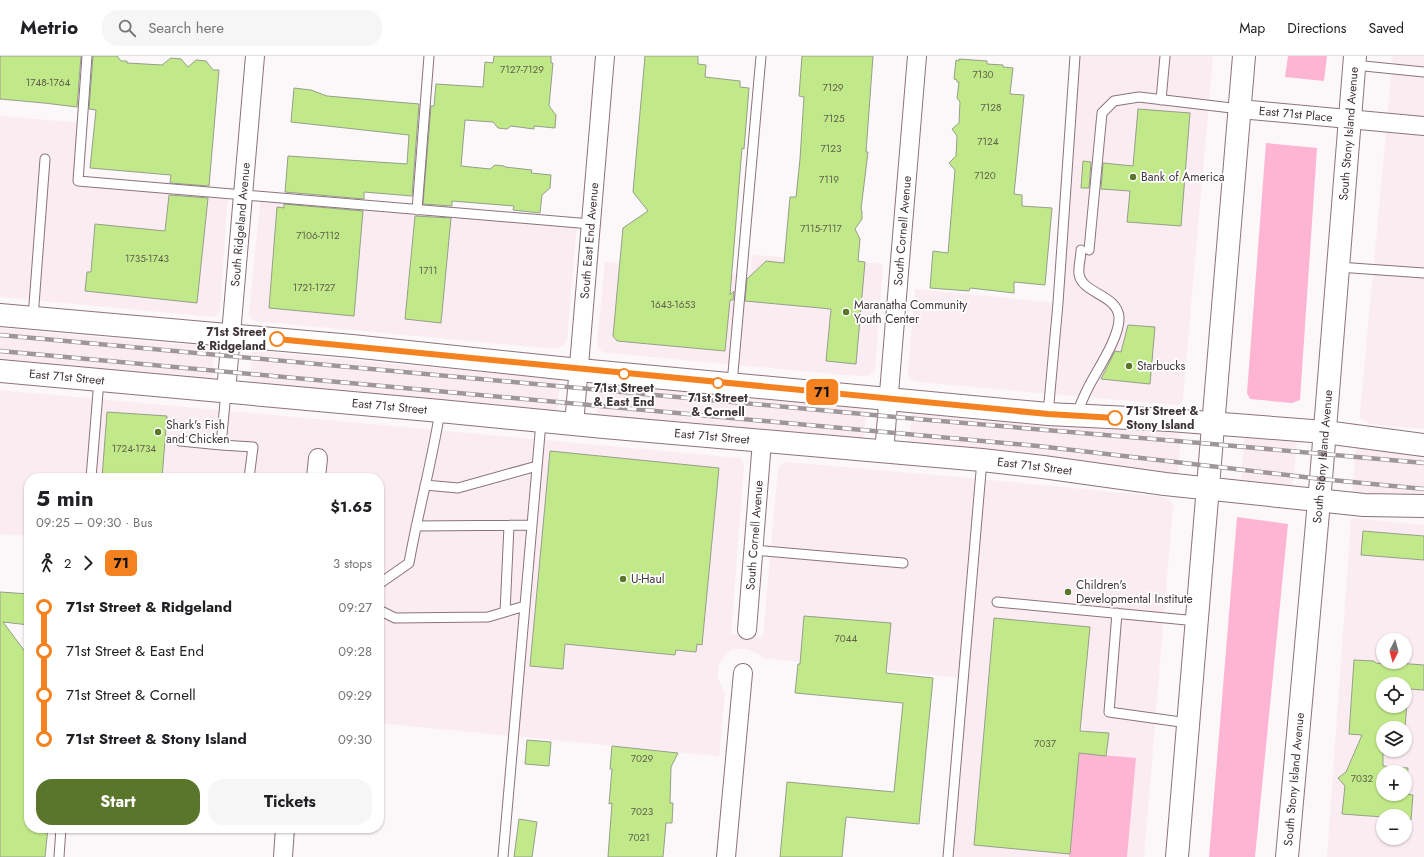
<!DOCTYPE html>
<html lang="en">
<head>
<meta charset="utf-8">
<style>
	body { margin:0; font-family:Jost,sans-serif; background:#f6f6f6; color:#202124; height:100vh; display:flex; flex-direction:column; font-size:15px; white-space:nowrap }
	* { box-sizing:border-box; margin:0 }
	p { font-size:13px; color:#757577 }
	.icon { flex:none; width:22px; height:22px; fill:none; stroke:currentColor; stroke-width:2; stroke-linecap:round; stroke-linejoin:round }
	.map { position:relative; flex:1; overflow:hidden }
	.panel { position:absolute; left:24px; top:417px; width:360px; height:360px; display:flex; flex-direction:column; background:#fff; border-radius:16px; box-shadow:0 1px 3px #0004 }
	.panel>* { flex:none }
	.badge { padding:0 8px; border-radius:6px; font-size:14px; line-height:26px }
	.needle { width:26px; rotate:186deg }
	.tools { position:absolute; left:1376px; top:577px; display:grid; gap:8px }
	.tools a { display:grid; place-items:center; width:36px; height:36px; border-radius:50%; background:#fff; box-shadow:0 1px 3px #0004; font-size:20px }
	.map>.badge { position:absolute; translate:-50% -50%; box-shadow:0 0 0 2px #fff }
	.legs { display:flex; align-items:center; gap:6px; height:44px; padding:0 12px; font-size:13px }
	.legs p { margin-inline-start:auto }
	.summary { display:flex; align-items:center; justify-content:space-between; height:68px; padding:0 12px }
	h1 { font-size:22px; font-weight:700; line-height:30px }
	.cta { display:flex; gap:8px; margin-top:auto; padding:8px 12px }
	.cta a { flex:1; height:46px; border-radius:16px; background:#5a762a; color:#fff; font-size:16px; font-weight:700; line-height:46px; text-align:center }
	.cta a+a { background:#f6f6f6; color:#202124 }
	ul { padding:0 12px; list-style:none }
	li { display:flex; align-items:center; gap:14px; height:44px; font-size:15px }
	li i { display:grid; place-items:center; width:6px; height:100%; margin:0 5px; background:currentColor }
	li i::after { content:''; width:10px; height:10px; margin:-5px; border:3px solid; border-radius:50%; background:#fff }
	li p { margin-inline-start:auto }
	li:first-child i { background:linear-gradient(#0000 50%,currentColor 0) }
	li:last-child i { background:linear-gradient(currentColor 50%,#0000 0) }
	header { display:flex; align-items:center; gap:24px; box-sizing:border-box; height:56px; padding:0 20px; background:#fff; border-bottom:1px solid #e0e0e0 }
	header strong { font-size:19px }
	nav { display:flex; gap:22px; margin-inline-start:auto; font-size:14px }
	.search { width:280px; height:36px; background:#f6f6f6; display:flex; align-items:center; gap:10px; box-sizing:border-box; padding:0 14px; border-radius:16px; color:#757577; font-size:15px }
	.map>svg:first-child { display:block }
</style>
</head>
<body>
<header>
<strong>Metrio</strong>
<div class="search"><svg class="icon" aria-label="search" viewBox="0 0 24 24"><circle cx="10" cy="10" r="6"/><path d="M15 15l6 6"/></svg>Search here</div>
<nav><a>Map</a><a>Directions</a><a>Saved</a></nav>
</header>
<div class="map">
<svg width="1424" height="801" viewBox="0 0 1424 801">
	<rect width="100%" height="100%" fill="#fcf7f9"/>
	<path fill="#fbecf2" fill-rule="evenodd" d="M1076,0H1213L1183,342L1181,348L1177,349L918,326L912,324L909,321L908,317L915,233L1058,247Z
		M1393,0H1424V373L1371,368L1361,363L1360,358Z
		M0,60L82,67L78,125L228,138L220,254L218,258L214,261L0,241Z
		M261,140L577,167L567,285L563,290L557,292L533,291L254,265L250,261L249,257Z
		M752,199L835,205V203L883,208L875,314L872,317L868,320L844,319L610,297L603,296L599,293L597,288L605,206L750,219Z
		M0,272L177,288L214,289L212,325L0,304Z
		M252,293L286,298L526,320H560L557,357L250,329Z
		M599,324L867,348L863,386L596,362Z
		M0,334L739,402L743,405L744,409L731,578L763,581L778,412L781,408L786,406L981,423L1163,441L1170,444L1173,450L1144,801H948L963,622L763,602L757,597L746,593H732L725,599L718,610V623L725,638L719,700L379,667V422H29V480L0,478Z
		M912,354L1181,373L1178,416L1176,420L1059,402L931,390H909Z
		M1245,379L1297,383L1292,432L1241,425Z
		M1356,390L1424,398V442L1352,439Z
		M1353,462L1424,469V801H1327L1351,465ZM1383,584H1405V606H1383ZM1383,628H1405V650H1383ZM1383,672H1405V694H1383ZM1383,716H1405V738H1383ZM1383,760H1405V782H1383Z"/>
	<path fill="#fdb5d3" d="M1288,0H1327L1324,25L1285,21Z
		M1266,87L1317,92L1300,344L1292,347L1250,343L1247,337Z
		M1237,461L1288,468L1255,801H1209Z
		M1079,697L1136,702L1127,801H1069Z"/>
	<path fill="#c2e989" stroke="#959f89" fill-rule="evenodd" d="M0,0H81L77,51L44,47L0,43Z
		M93,0H117L121,5H127V7L162,9L171,2L181,3L188,11L196,4L206,5L213,14H219L209,130L170,127L171,119L90,112L96,54L89,53Z
		M494,0H551V7H553L549,50L556,59L555,72L534,70V73L511,70L507,73L498,72L493,66L465,64L461,110L490,113L495,109L504,110L505,111L532,114L531,117L551,119L550,132L542,139L540,157L513,154L514,150L452,145V150L423,148L431,50H434L436,28L483,31L485,6L493,7Z
		M645,0H698V8L706,9L705,21L740,25V31L749,32L744,93L742,92L730,239L734,235L733,244H730L725,295L617,285L613,280L623,172L648,155L633,136Z
		M802,0H873L866,96H868L861,153L862,156V163L855,173L860,183L858,205L865,206L856,308L826,305L831,253L745,245L747,223L766,205L784,207L790,141H796L800,103L804,41L799,40Z
		M959,3L987,5V8L1003,9V11L1013,12L1010,38L1024,39L1014,138L1022,139V150L1052,152L1045,229L1014,226V237L970,232L969,235L930,232L933,195L948,197L955,114L949,107L956,100L957,80L952,73L959,67L960,46L957,42L959,26H957V24L954,23L956,4L959,5Z
		M294,32L311,34L327,40L419,48L412,140L364,136V143L285,136L288,100L407,108L409,79L291,66Z
		M1138,53L1190,57L1181,170L1127,166L1130,135L1101,133L1103,107L1133,110Z
		M1083,105L1091,106L1089,132H1081Z
		M169,139L208,142L197,247L85,235L87,216H91L95,168L165,175Z
		M284,148L363,155L354,260L269,252L277,151L284,152Z
		M415,160L451,162L441,267L405,263Z
		M1128,269L1155,271L1150,328L1101,323L1115,295L1121,296Z
		M107,356L167,360L162,422H102Z
		M550,395L719,412L702,589L697,588L696,596L676,594L675,599L565,588L563,613L530,610Z
		M1363,475L1424,480V504L1361,499Z
		M0,536L29,538V569L3,566L29,601V772H48L45,801H0Z
		M804,560L891,567L886,617L933,622L919,768L846,761L842,801H780L787,726L894,736L903,647L795,637L798,608H800Z
		M994,562L1090,571L1080,675L1109,677L1106,700L1079,697L1070,798L974,789Z
		M1354,604L1374,605L1376,607L1394,609L1397,607L1424,609V634L1408,633L1405,672H1383V710L1408,712L1406,738L1413,739L1411,764L1405,763V760H1383V761L1342,758L1345,730L1338,722L1346,716L1362,679L1349,678ZM1383,628H1405V650H1383ZM1383,716H1405V738H1383Z
		M527,684L551,686L549,710L525,708Z
		M612,690L678,697L671,711L670,747H673L672,767H666L663,801H608L612,747L609,748L612,713H610Z
		M519,763L537,766L532,801H514Z"/>
	<g fill="none" stroke-linecap="round" stroke-linejoin="round">
		<g stroke="#8b737d" stroke-width="11">
			<path id="service" d="M87,0L78,125L591,168
				M1354,9L1424,16
				M1161,44L1165,0
				M417,154L429,0
				M1089,194L1102,57L1114,45L1139,41L1240,53
				M1338,211L1424,217
				M33,262L45,103
				M732,328L761,0
				M1048,358L1058,247L1075,0
				M1076,359C1080,350 1083,342 1087,334C1096,315 1120,282 1119,261C1117,238 1082,238 1079,218C1078,211 1081,201 1081,194
				M180,385L221,389L226,336
				M221,389L253,391L249,422
				M91,422L99,324
				M425,429L458,432L537,410
				M416,470L532,469
				M753,494L903,507
				M379,528L409,507C418,456 432,406 440,355
				M997,546L1197,565
				M379,554L395,562L488,561L525,550
				M505,556L509,470
				M1117,557L1109,656L1188,667
				M59,801L61,772
				M503,801L541,366
				M948,801L982,404"/>
		</g>
		<g stroke="#8b737d" stroke-width="20">
			<g id="minor">
				<path id="s1" d="M1240,53L1424,70"/>
				<path id="s2" d="M226,336L255,0"/>
				<path id="s3" d="M574,369L605,0"/>
				<path id="s4" d="M884,397L917,0"/>
				<path d="M316,422L318,402"/>
				<path id="s5" d="M747,574L762,385"/>
				<path d="M283,801L285,772"/>
				<path d="M726,801L743,617"/>
			</g>
		</g>
		<g stroke="#8b737d" stroke-width="24">
			<g id="secondary">
				<path d="M0,259L352,290L579,314L1048,358L1170,364L1325,376L1424,389"/>
				<path id="s6" d="M0,315L440,355L604,371L982,404L1043,411L1165,428L1364,449L1424,450"/>
			</g>
		</g>
		<g stroke="#8b737d" stroke-width="24">
			<g id="trunk">
				<path d="M1177,801L1244,0"/>
				<path id="s7" d="M1287,801L1321,423L1355,0"/>
			</g>
		</g>
		<use href="#service" stroke="#fff" stroke-width="9"/>
		<use href="#minor" stroke="#fff" stroke-width="18"/>
		<use href="#secondary" stroke="#fff" stroke-width="22"/>
		<use href="#trunk" stroke="#fff" stroke-width="22"/>
		<g stroke="#9e9699" stroke-width="4.5">
			<path id="rail" d="M0,279L917,363L1212,388L1424,407
				M0,295L1038,390L1321,423L1424,433"/>
		</g>
		<use href="#rail" stroke="#fff" stroke-width="3" stroke-dasharray="9" stroke-linecap="butt"/>
	</g>
	<g fill="none" stroke-linecap="round" stroke-linejoin="round">
		<g stroke="#fff" stroke-width="9">
			<path id="line-1" d="M277,283L1048,358L1115,362"/>
		</g>
		<use href="#line-1" stroke="#f58220" stroke-width="6"/>
	</g>
	<g fill="#5a762a" stroke="#fff" stroke-width="1.5">
		<circle cx="1133" cy="121" r="4"/>
		<circle cx="846" cy="256" r="4"/>
		<circle cx="1129" cy="310" r="4"/>
		<circle cx="158" cy="376" r="4"/>
		<circle cx="623" cy="523" r="4"/>
		<circle cx="1068" cy="536" r="4"/>
	</g>
	<g fill="#fff" stroke="#f58220" stroke-width="2">
		<circle cx="277" cy="283" r="7"/>
		<circle cx="624" cy="318" r="5"/>
		<circle cx="718" cy="327" r="5"/>
		<circle cx="1115" cy="362" r="7"/>
	</g>
	<g text-anchor="middle" dominant-baseline="central" stroke-width="3.5" stroke-linejoin="round" paint-order="stroke">
		<g font-size="10" fill="#60624d">
			<text x="522" y="13">7127-7129</text>
			<text x="983" y="18">7130</text>
			<text x="48" y="26">1748-1764</text>
			<text x="833" y="31">7129</text>
			<text x="991" y="51">7128</text>
			<text x="834" y="62">7125</text>
			<text x="988" y="85">7124</text>
			<text x="831" y="92">7123</text>
			<text x="985" y="119">7120</text>
			<text x="829" y="123">7119</text>
			<text x="821" y="172">7115-7117</text>
			<text x="318" y="179">7106-7112</text>
			<text x="147" y="202">1735-1743</text>
			<text x="428" y="214">1711</text>
			<text x="314" y="231">1721-1727</text>
			<text x="673" y="248">1643-1653</text>
			<text x="134" y="392">1724-1734</text>
			<text x="846" y="582">7044</text>
			<text x="1045" y="687">7037</text>
			<text x="642" y="702">7029</text>
			<text x="1362" y="722">7032</text>
			<text x="642" y="755">7023</text>
			<text x="639" y="781">7021</text>
		</g>
		<g font-size="12" fill="#403539" stroke="#fff">
			<text stroke="none"><textPath href="#s1" startOffset="56">East 71st Place</textPath></text>
			<text stroke="none"><textPath href="#s7" startOffset="726">South Stony Island Avenue</textPath></text>
			<text stroke="none"><textPath href="#s2" startOffset="168">South Ridgeland Avenue</textPath></text>
			<text stroke="none"><textPath href="#s4" startOffset="223">South Cornell Avenue</textPath></text>
			<text stroke="none"><textPath href="#s3" startOffset="185">South East End Avenue</textPath></text>
			<text stroke="none"><textPath href="#s6" startOffset="67">East 71st Street</textPath></text>
			<text stroke="none"><textPath href="#s6" startOffset="391">East 71st Street</textPath></text>
			<text stroke="none"><textPath href="#s6" startOffset="715">East 71st Street</textPath></text>
			<text stroke="none"><textPath href="#s7" startOffset="402">South Stony Island Avenue</textPath></text>
			<text stroke="none"><textPath href="#s6" startOffset="1039">East 71st Street</textPath></text>
			<text stroke="none"><textPath href="#s5" startOffset="95">South Cornell Avenue</textPath></text>
			<text stroke="none"><textPath href="#s7" startOffset="78">South Stony Island Avenue</textPath></text>
		</g>
		<g font-size="12" fill="#403539" stroke="#fff" text-anchor="start">
			<text x="1141" y="121">Bank of America</text>
			<text x="854" y="249">Maranatha Community<tspan x="854" dy="14">Youth Center</tspan></text>
			<text x="1137" y="310">Starbucks</text>
			<text x="166" y="369">Shark's Fish<tspan x="166" dy="14">and Chicken</tspan></text>
			<text x="631" y="523">U-Haul</text>
			<text x="1076" y="529">Children's<tspan x="1076" dy="14">Developmental Institute</tspan></text>
		</g>
		<g font-size="12" font-weight="bold" fill="#403539" stroke="#fff">
			<text x="266" y="276" text-anchor="end">71st Street<tspan x="266" dy="14">&amp; Ridgeland</tspan></text>
			<text x="624" y="332">71st Street<tspan x="624" dy="14">&amp; East End</tspan></text>
			<text x="718" y="342">71st Street<tspan x="718" dy="14">&amp; Cornell</tspan></text>
			<text x="1126" y="355" text-anchor="start">71st Street &amp;<tspan x="1126" dy="14">Stony Island</tspan></text>
		</g>
	</g>
</svg>
<div class="tools">
<a><svg class="needle" viewBox="-14 -14 28 28"><path d="M0-13l5 13h-10z" fill="#e53935"/><path d="M0 13l5-13h-10z" fill="#757577"/></svg></a>
<a><svg class="icon" aria-label="locate" viewBox="0 0 24 24"><circle cx="12" cy="12" r="6"/><path d="M12 2v4M12 18v4M2 12h4M18 12h4"/></svg></a>
<a><svg class="icon" aria-label="layers" viewBox="0 0 24 24"><path d="M12 4l9 5-9 5-9-5zM3 14l9 5 9-5"/></svg></a>
<a>+</a>
<a>−</a>
</div>
<b class="badge" style="left:822px;top:336px;background:#f58220;color:#111">71</b>
<section class="panel">
<div class="summary"><div><h1>5 min</h1><p>09:25 – 09:30 · Bus</p></div><b>$1.65</b></div>
<div class="legs"><svg class="icon" aria-label="walk" viewBox="0 0 24 24"><circle cx="13" cy="4" r="2"/><path d="M13 8l-2 6 4 7M11 14l-3 7M7 12l3-4h3l4 4"/></svg>2<svg class="icon" aria-label="forward" viewBox="0 0 24 24"><path d="M9 5l7 7-7 7"/></svg><b class="badge" style="background:#f58220;color:#111">71</b><p>3 stops</p></div>
<ul>
<li><i style="color:#f58220"></i><b>71st Street &amp; Ridgeland</b><p>09:27</p></li>
<li><i style="color:#f58220"></i><span>71st Street &amp; East End</span><p>09:28</p></li>
<li><i style="color:#f58220"></i><span>71st Street &amp; Cornell</span><p>09:29</p></li>
<li><i style="color:#f58220"></i><b>71st Street &amp; Stony Island</b><p>09:30</p></li>
</ul>
<div class="cta"><a>Start</a><a>Tickets</a></div>
</section>
</div>
</body>
</html>
